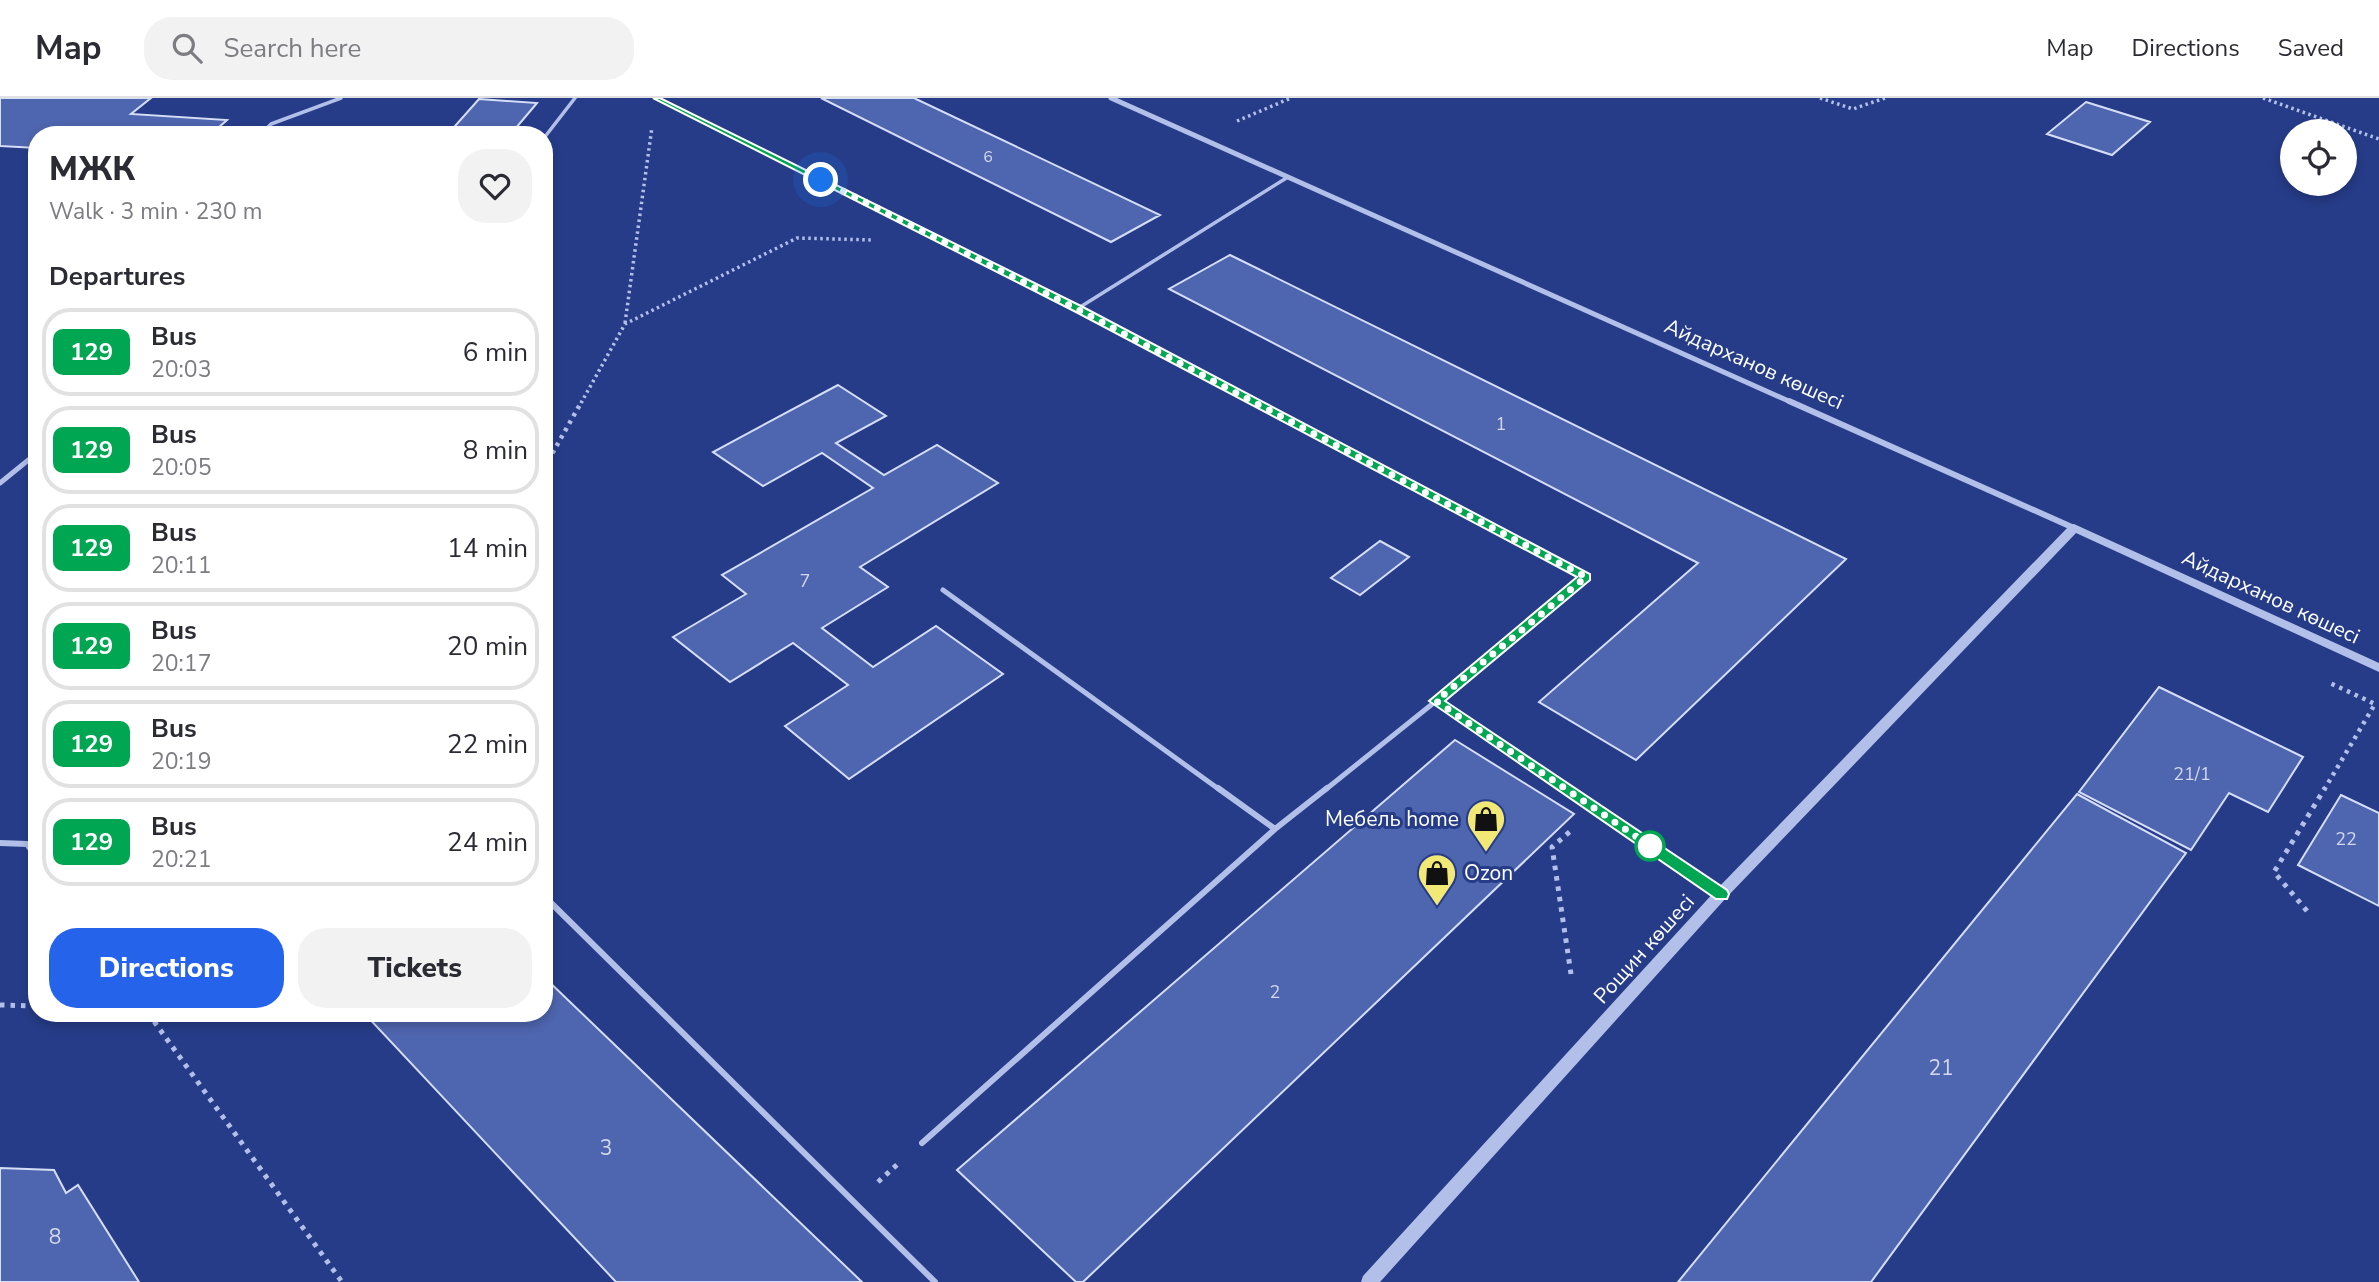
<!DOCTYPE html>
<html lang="en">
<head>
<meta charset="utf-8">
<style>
	body { margin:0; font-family:"Nunito Sans",sans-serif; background:#f2f2f3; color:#2b2b33; height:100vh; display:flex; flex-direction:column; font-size:26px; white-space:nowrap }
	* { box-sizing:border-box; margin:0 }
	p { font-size:23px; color:#7c7c81 }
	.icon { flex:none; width:38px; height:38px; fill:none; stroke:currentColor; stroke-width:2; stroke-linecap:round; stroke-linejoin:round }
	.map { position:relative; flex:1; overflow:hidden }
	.panel { position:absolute; left:28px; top:28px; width:525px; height:896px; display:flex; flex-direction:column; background:#fff; border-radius:28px; box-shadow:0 4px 10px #0003 }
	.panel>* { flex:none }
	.badge { padding:0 14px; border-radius:10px; font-size:24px; line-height:46px }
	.fabs { position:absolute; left:2280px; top:21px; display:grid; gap:14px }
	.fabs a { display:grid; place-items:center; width:77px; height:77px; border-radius:50%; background:#fff; box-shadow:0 4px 10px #0003; font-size:35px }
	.you { position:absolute; width:35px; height:35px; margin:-18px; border:5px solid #fff; border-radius:50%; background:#1a73e8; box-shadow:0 0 0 10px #1a73e833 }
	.map>.badge { position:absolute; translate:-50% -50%; box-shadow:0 0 0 4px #fff }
	h2 { padding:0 21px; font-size:26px; line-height:63px }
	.round { display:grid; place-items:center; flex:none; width:74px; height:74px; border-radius:28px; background:#f2f2f3 }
	.head { display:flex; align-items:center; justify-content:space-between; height:119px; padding:0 21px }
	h1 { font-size:33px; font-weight:800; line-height:52px }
	.primary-button { display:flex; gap:14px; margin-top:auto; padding:14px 21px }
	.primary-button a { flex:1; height:80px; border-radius:28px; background:#2563eb; color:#fff; font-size:28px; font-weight:800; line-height:80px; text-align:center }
	.primary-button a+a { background:#f2f2f3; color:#2b2b33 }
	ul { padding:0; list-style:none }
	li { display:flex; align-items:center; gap:21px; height:88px; margin:0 14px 10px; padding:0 7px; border:4px solid #e1e1e2; border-radius:28px }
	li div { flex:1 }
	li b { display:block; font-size:26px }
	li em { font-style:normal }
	li .badge { min-width:77px; font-weight:700; text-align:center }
	header { display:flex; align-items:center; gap:42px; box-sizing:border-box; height:98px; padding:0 35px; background:#fff; border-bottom:2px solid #e1e1e2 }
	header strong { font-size:33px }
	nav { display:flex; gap:38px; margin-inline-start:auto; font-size:24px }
	.search { width:490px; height:63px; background:#f2f2f3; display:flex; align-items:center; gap:18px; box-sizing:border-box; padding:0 24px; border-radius:28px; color:#7c7c81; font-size:26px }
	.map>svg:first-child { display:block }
</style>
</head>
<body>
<header>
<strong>Map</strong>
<div class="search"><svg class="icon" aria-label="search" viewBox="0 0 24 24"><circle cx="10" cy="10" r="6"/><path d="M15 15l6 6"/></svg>Search here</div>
<nav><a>Map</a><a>Directions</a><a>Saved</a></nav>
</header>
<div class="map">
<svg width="2379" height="1184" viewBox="0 0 2379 1184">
	<rect width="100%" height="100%" fill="#263c88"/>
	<path fill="#4e65af" stroke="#d6def7" stroke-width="2" d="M0,0H151L131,16L227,22L210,37H37V50L0,48Z
		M821,0H914L1160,117L1111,144Z
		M479,1L537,5L510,37H447Z
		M2086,4L2150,24L2112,57L2047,36Z
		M1230,157L1846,461L1636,662L1539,604L1698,465L1169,191Z
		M838,287L886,318L836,345L884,377L937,347L998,385L860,469L888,489L822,530L873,569L936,528L1003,576L849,681L785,628L848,587L793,545L730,584L673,539L746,496L722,477L873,390L822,355L763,388L713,354Z
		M1380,443L1409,459L1360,497L1331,480Z
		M2159,589L2303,659L2268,714L2229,695L2191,752L2079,694Z
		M1455,642L1574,716L1083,1184H1076L957,1072Z
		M2077,696L2186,755L1871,1184H1678Z
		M2341,697L2379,715V808L2298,767Z
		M544,879L862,1184H616L364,915H544Z
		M0,1070L54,1072L66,1095L78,1087L139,1184H0Z"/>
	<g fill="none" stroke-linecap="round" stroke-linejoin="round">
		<path stroke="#b2bfe9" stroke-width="3.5" stroke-dasharray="2.5 3.5" stroke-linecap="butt" d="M1820,0L1853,11L1885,0
			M2263,0L2379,41
			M1237,23L1291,0
			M625,225L652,29
			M581,305L625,226L797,140L873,142"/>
		<path stroke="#b2bfe9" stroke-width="4.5" stroke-dasharray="3.5 5" stroke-linecap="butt" d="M544,370L582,303
			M2324,692L2375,606L2330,585"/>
		<path stroke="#b2bfe9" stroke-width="5" stroke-dasharray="4.5 6" stroke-linecap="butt" d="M2307,813L2274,774L2325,690
			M1571,876L1552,749L1573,731
			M0,907L37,908
			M148,915L342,1184
			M878,1084L900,1064"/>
		<path stroke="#b2bfe9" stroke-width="3.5" d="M657,0L1077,211
			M260,37L271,26L341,0
			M544,40L575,0
			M1255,305L1077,211L1288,79"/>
		<path stroke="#b2bfe9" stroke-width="5" d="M1251,303L1586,479L1436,603L1566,692
			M0,385L37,355
			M943,492L1220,692
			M1325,692L1436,603"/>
		<path stroke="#b2bfe9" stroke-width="6" d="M1218,690L1275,731
			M1564,690L1720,796
			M0,745L27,746L37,760
			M544,798L935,1184
			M922,1045L1275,731L1327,690"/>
		<path stroke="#b2bfe9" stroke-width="5" d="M1111,0L1793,305"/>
		<path stroke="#b2bfe9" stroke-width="6" d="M1789,303L2074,430"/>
		<path fill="#b2bfe9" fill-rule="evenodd" d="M2074,426L2379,565V574L2076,435L1726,800L1380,1184H1361L1363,1178L1716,792L2070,427Z"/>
	</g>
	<path fill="#00a651" stroke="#fff" stroke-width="2" d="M653,0H660L1081,208L1590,476V482L1445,603L1727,792L1729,796L1727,801H1716L1429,603L1577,479L1074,213Z"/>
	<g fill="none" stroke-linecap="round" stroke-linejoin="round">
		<path stroke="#fff" stroke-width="7" stroke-dasharray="0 12.6" d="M821,82L1077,211L1586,479L1436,603L1659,754L1650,748"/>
	</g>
	<defs>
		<g id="shop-pin" transform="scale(2.0125)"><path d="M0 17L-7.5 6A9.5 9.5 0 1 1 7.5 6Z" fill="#f2e876" stroke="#263c88"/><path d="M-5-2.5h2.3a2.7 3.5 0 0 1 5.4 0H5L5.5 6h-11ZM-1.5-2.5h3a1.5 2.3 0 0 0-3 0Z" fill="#111"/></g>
	</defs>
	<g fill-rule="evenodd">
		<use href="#shop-pin" x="1486" y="721"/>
		<use href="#shop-pin" x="1437" y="775"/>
	</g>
	<circle fill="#fff" stroke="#00a651" stroke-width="3.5" cx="1650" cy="748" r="14"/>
	<g text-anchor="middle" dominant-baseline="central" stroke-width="6" stroke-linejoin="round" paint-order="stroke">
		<g font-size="16" fill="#d3d8eb">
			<text x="988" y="59">6</text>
		</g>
		<g font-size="18" fill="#d3d8eb">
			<text x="1501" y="326">1</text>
			<text x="805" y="483">7</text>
			<text x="2192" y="676">21/1</text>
			<text x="2346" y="741">22</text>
			<text x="1275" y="894">2</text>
		</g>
		<g font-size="21" fill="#fff" stroke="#263c88">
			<text transform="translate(1754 266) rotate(24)">Айдарханов көшесі</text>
			<text transform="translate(2271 499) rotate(25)">Айдарханов көшесі</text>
			<text transform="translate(1644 851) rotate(-48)">Рощин көшесі</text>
		</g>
		<g font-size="21" fill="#fff" stroke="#263c88" text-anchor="end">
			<text x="1459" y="721">Мебель home</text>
			<text x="1464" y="775" text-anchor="start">Ozon</text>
		</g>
		<g font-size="21" fill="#d3d8eb">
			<text x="1941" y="970">21</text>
			<text x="606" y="1050">3</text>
			<text x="55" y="1139">8</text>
		</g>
	</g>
</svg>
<div class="fabs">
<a><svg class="icon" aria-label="locate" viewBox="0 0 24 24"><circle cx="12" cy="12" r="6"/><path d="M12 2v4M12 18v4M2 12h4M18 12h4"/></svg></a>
</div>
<div class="you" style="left:821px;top:82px"></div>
<section class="panel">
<div class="head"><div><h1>МЖК</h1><p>Walk · 3 min · 230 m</p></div><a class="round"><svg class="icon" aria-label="heart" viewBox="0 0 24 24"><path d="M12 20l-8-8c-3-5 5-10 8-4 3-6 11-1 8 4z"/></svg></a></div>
<h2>Departures</h2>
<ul>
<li><span class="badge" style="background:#00a651;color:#fff">129</span><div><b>Bus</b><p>20:03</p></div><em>6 min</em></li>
<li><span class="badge" style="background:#00a651;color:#fff">129</span><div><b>Bus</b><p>20:05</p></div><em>8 min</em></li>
<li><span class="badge" style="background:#00a651;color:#fff">129</span><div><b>Bus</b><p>20:11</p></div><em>14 min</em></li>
<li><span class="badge" style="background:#00a651;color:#fff">129</span><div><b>Bus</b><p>20:17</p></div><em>20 min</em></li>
<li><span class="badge" style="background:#00a651;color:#fff">129</span><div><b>Bus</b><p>20:19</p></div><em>22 min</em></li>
<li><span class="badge" style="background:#00a651;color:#fff">129</span><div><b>Bus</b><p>20:21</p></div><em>24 min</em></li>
</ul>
<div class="primary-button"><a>Directions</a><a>Tickets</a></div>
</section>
</div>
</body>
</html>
